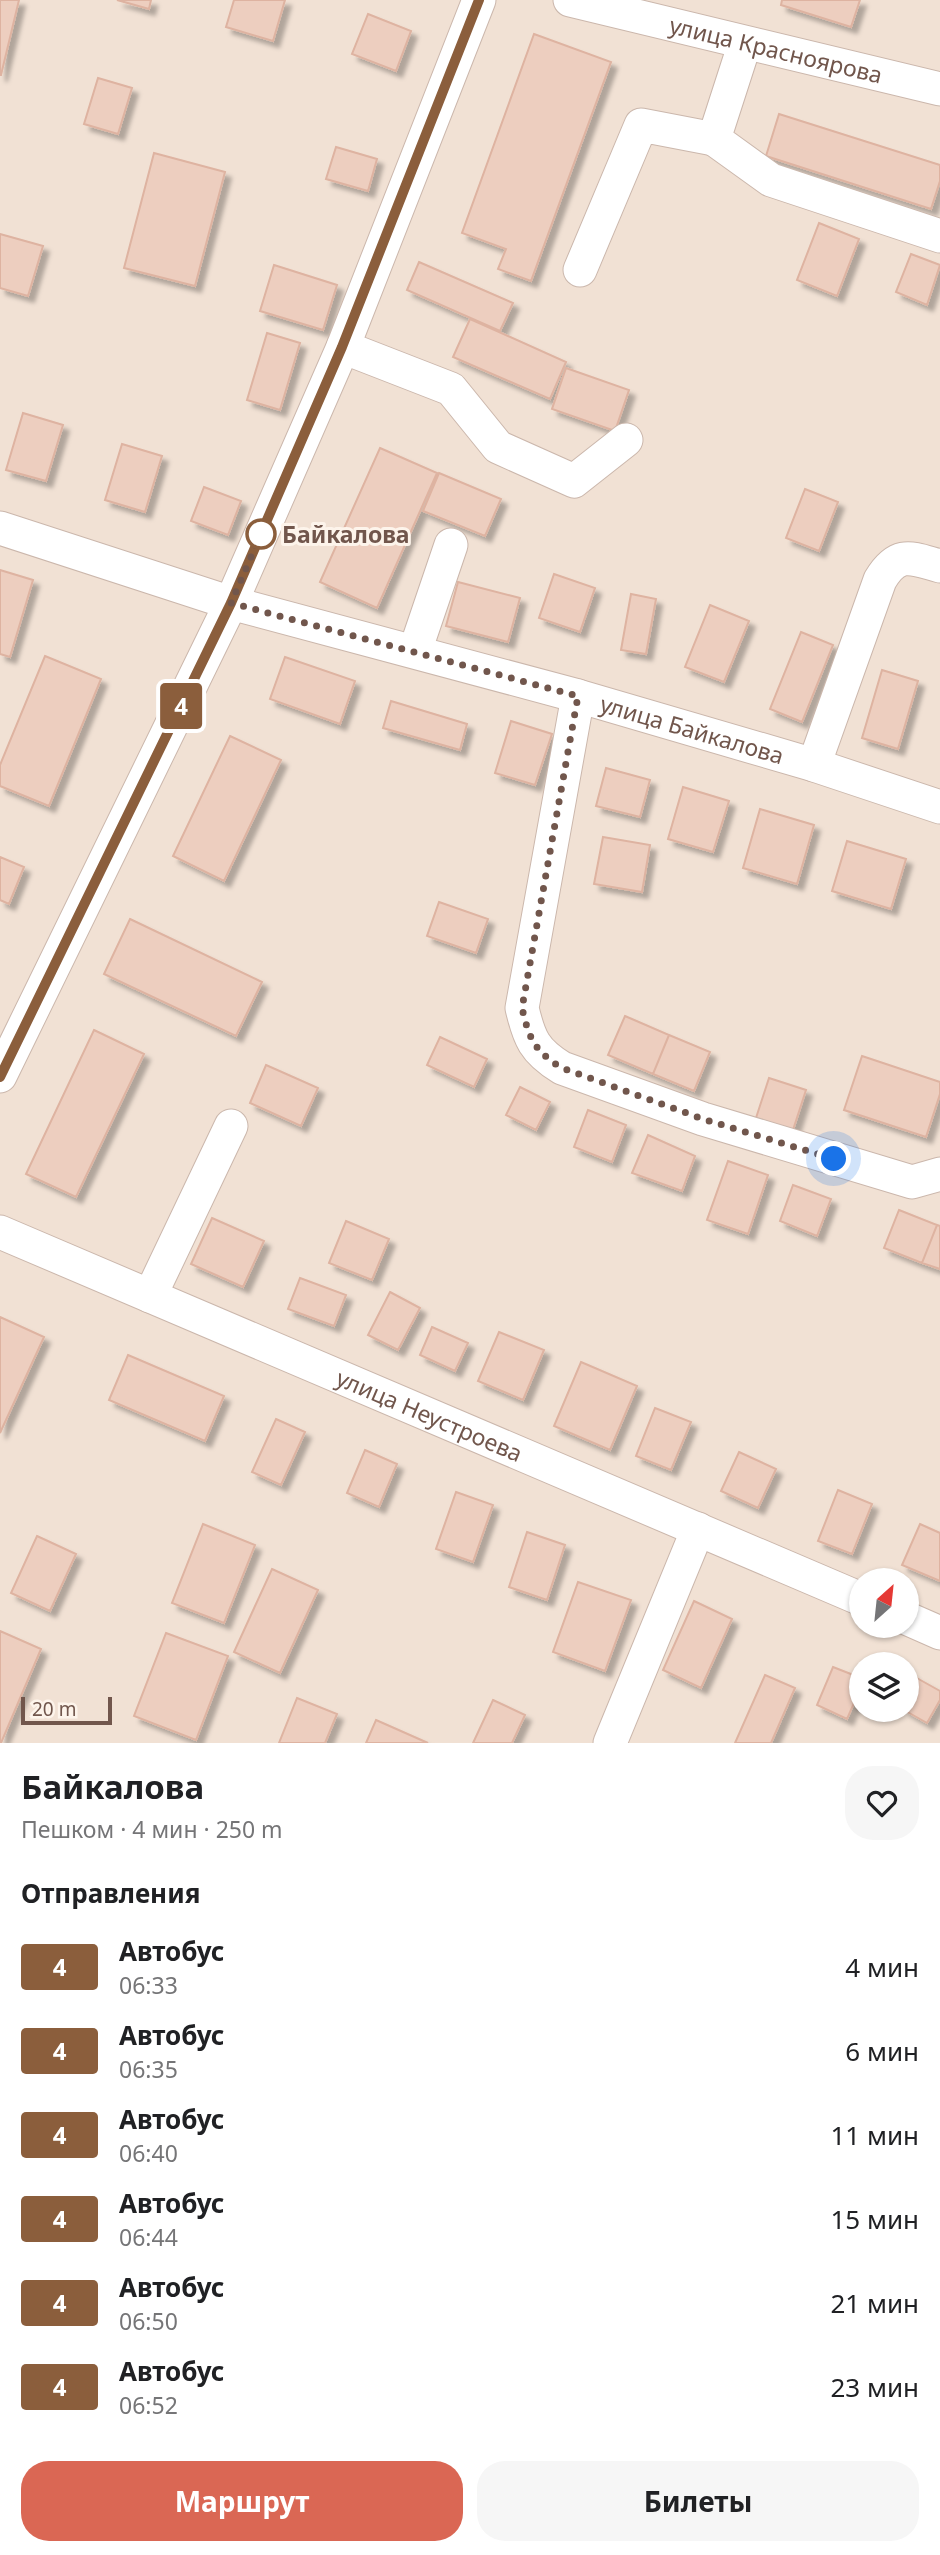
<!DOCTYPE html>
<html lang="ru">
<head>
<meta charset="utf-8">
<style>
	body { margin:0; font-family:"Noto Sans",sans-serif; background:#f6f6f6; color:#202124; height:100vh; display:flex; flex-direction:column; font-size:26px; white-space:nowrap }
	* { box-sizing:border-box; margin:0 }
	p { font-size:23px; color:#757577 }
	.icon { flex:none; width:38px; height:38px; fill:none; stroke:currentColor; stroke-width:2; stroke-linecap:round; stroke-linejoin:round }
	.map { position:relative; height:1743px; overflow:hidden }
	.details { display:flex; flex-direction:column; background:#fff; flex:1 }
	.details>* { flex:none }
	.badge { padding:0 14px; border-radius:5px; font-size:24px; line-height:46px }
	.needle { width:46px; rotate:27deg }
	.fabs { position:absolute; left:849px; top:1568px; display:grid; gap:14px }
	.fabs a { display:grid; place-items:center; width:70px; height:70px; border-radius:50%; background:#fff; box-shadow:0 2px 5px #0004; font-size:35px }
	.scale { position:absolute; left:21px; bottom:18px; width:91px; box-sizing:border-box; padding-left:7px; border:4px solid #71564c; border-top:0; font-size:19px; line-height:24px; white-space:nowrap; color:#71564c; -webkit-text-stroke:5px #fdf4eb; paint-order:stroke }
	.you { position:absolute; width:35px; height:35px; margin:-18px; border:5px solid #fff; border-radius:50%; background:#1a73e8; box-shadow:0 0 0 10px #1a73e833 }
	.map>.badge { position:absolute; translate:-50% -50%; box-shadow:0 0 0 4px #fff }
	h2 { padding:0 21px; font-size:26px; line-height:63px }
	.round { display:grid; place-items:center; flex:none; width:74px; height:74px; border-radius:28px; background:#f6f6f6 }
	.headline { display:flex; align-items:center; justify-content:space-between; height:119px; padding:0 21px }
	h1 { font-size:33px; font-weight:700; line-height:52px }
	.button { display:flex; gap:14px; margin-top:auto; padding:14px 21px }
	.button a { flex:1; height:80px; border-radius:28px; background:#da6754; color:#fff; font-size:28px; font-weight:700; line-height:80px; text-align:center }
	.button a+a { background:#f6f6f6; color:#202124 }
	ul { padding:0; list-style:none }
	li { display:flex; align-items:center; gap:21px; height:84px; padding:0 21px }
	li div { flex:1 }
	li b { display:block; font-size:26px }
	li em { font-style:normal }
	li .badge { min-width:77px; font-weight:700; text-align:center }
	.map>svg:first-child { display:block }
</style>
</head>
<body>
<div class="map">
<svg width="940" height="1743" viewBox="0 0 940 1743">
	<defs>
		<filter id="shadow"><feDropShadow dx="6" dy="6" stdDeviation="2" flood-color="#0004"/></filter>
	</defs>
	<rect width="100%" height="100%" fill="#faf0e5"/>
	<path fill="#f1e1d4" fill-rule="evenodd" d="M0,0H940V1743H0ZM861,1580H906V1626H861ZM861,1664H906V1710H861Z"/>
	<path fill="#edcebf" stroke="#deb3a1" stroke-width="2" filter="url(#shadow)" d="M0,0H19L1,75H0Z
		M117,0H151L149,9Z
		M234,0H285L273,41L226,27Z
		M782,0H860L851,27L781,5Z
		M368,14L411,31L396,71L352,54Z
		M534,34L611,62L531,281L498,269L506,249L462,233Z
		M98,78L132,88L118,134L84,124Z
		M779,114L940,165V181L931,209L766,156Z
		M336,147L377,159L368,191L326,179Z
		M154,153L225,172L195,286L124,268Z
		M819,223L859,239L837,296L797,280Z
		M0,234L43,246L28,296L0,288Z
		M911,254L940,265L927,305L896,292Z
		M419,262L513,303L500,331L407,290Z
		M274,265L337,285L323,330L260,311Z
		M470,319L566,362L550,399L453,357Z
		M267,333L300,343L280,410L247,400Z
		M566,368L629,390L615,431L552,409Z
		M23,413L63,425L46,481L6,470Z
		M122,444L162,456L145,512L105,500Z
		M380,448L437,473L377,608L320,582Z
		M439,473L501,499L485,536L423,511Z
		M204,487L241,501L228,535L191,521Z
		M805,489L838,502L819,551L786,538Z
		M0,570L33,580L10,657L0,654Z
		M554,574L595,588L580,632L539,618Z
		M458,582L520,598L508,642L446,626Z
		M631,594L656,599L646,654L621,650Z
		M710,605L749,621L724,682L685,667Z
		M801,632L833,645L802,722L770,709Z
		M45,656L101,679L49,806L0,786V765Z
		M285,657L355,681L340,724L270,699Z
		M882,670L918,681L898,749L862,738Z
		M391,701L467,724L460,750L383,728Z
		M511,721L552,734L535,785L495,773Z
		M230,736L281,760L224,881L173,856Z
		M606,768L650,780L640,817L596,806Z
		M683,787L729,801L713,852L668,839Z
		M760,809L814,825L797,884L743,868Z
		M603,837L650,845L642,892L594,884Z
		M847,841L906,859L891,909L832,891Z
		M0,857L24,867L9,904L0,900Z
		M439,902L488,919L476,953L427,936Z
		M130,919L262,982L236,1036L104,974Z
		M625,1016L669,1035L653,1074L608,1055Z
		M94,1030L144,1054L76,1197L26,1174Z
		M669,1035L710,1052L694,1091L653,1074Z
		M440,1037L487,1059L474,1087L427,1065Z
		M862,1056L940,1082V1094L926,1137L844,1110Z
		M266,1065L318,1088L301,1126L250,1103Z
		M769,1078L806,1090L792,1133L755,1121Z
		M520,1087L550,1102L536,1130L506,1115Z
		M588,1110L626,1125L612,1162L574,1147Z
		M648,1135L695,1156L682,1191L632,1173Z
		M728,1161L768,1175L748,1234L707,1220Z
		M793,1185L831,1199L817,1236L780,1221Z
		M899,1210L937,1225L922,1263L884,1248Z
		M212,1218L264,1241L243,1287L191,1264Z
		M346,1221L389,1239L372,1280L329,1263Z
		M937,1225L940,1226V1269L922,1263Z
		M300,1278L346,1295L334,1326L288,1309Z
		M390,1292L420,1308L398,1350L368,1335Z
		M0,1317L44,1337L0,1433Z
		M432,1327L468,1343L455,1371L420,1355Z
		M499,1332L544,1350L523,1400L478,1381Z
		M128,1355L224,1396L205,1441L109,1400Z
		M581,1362L637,1386L610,1450L554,1426Z
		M655,1408L691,1422L671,1470L636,1456Z
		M276,1419L305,1432L281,1485L252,1472Z
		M365,1450L397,1464L379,1507L347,1493Z
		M739,1452L776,1469L758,1508L721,1491Z
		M838,1490L872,1504L852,1554L818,1541Z
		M456,1492L493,1505L473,1562L436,1549Z
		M203,1524L255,1545L224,1623L172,1603Z
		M920,1524L940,1533V1581L902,1565Z
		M527,1532L565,1545L547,1600L509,1587Z
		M37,1536L76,1554L50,1611L11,1593Z
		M272,1569L318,1590L280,1673L234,1652Z
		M578,1582L631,1600L605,1671L553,1652Z
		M694,1601L732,1619L701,1688L663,1670Z
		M0,1631L41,1649L1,1743H0Z
		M166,1633L228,1656L196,1740L134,1716Z
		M833,1667L861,1678V1687L847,1719L817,1705Z
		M906,1672L940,1691V1700L927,1723L904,1710Z
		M765,1675L795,1688L771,1743H735Z
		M297,1698L337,1714L325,1743H279Z
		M493,1700L525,1715L512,1743H473Z
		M376,1720L428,1743H366Z"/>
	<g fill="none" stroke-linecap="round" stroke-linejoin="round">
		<g stroke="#cbb7ac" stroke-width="35">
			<g id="minor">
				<path id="s1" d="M570,0L940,89"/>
				<path d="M745,43L714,139L771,180L940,236"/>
				<path d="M580,270L641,125L714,139"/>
				<path d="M343,347L451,389L498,447L574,481L626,440"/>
				<path id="s2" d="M0,528L231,603L578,696L814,765L940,807"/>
				<path d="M415,651L451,545"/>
				<path d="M578,696L522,1008C529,1038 534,1051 562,1068L703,1119L912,1182L940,1174"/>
				<path d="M814,765L880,580C898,550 911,558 940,566"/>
				<path d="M0,1076L231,603L343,347L479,0"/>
				<path id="s3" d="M0,1232L861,1599"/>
				<path d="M150,1296L231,1126"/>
				<path d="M906,1618L940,1633"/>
				<path d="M610,1743L698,1529"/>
			</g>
		</g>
		<use href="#minor" stroke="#fff" stroke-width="33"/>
	</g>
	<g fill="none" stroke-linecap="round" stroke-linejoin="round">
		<g stroke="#fff" stroke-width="16">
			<path id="line" d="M0,1077L231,603L342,347L479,0"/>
		</g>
		<use href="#line" stroke="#8b5e3c" stroke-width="10"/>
		<path stroke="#71564c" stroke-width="7" stroke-dasharray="0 12.6" d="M261,534L231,603L578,696L522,1008C529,1038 534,1051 562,1068L703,1119L834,1159"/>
	</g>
	<circle fill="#fff" stroke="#8b5e3c" stroke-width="3.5" cx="261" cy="534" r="14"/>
	<g text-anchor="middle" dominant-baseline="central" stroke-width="6" stroke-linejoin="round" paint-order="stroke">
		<g font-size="23" fill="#71564c" stroke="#fdf4eb">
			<text stroke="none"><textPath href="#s1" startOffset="212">улица Красноярова</textPath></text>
			<text stroke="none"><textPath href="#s2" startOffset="721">улица Байкалова</textPath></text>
			<text stroke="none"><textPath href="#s3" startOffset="467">улица Неустроева</textPath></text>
		</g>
		<g font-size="23" font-weight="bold" fill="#71564c" stroke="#fdf4eb" text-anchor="start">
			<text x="282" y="534">Байкалова</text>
		</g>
	</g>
</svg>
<div class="fabs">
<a><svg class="needle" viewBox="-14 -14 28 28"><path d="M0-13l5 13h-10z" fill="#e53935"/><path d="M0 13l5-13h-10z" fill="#757577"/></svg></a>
<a><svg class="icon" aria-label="layers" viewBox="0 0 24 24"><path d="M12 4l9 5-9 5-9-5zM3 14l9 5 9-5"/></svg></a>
</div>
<div class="scale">20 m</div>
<div class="you" style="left:834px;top:1159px"></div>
<b class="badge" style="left:181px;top:706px;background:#8b5e3c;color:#fff">4</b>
</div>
<section class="details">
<div class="headline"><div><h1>Байкалова</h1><p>Пешком · 4 мин · 250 m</p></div><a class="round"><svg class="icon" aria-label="heart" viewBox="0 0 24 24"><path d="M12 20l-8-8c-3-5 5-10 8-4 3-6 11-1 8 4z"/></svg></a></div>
<h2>Отправления</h2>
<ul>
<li><span class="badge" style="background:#8b5e3c;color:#fff">4</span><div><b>Автобус</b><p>06:33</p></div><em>4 мин</em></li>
<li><span class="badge" style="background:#8b5e3c;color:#fff">4</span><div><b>Автобус</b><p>06:35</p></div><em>6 мин</em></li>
<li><span class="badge" style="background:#8b5e3c;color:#fff">4</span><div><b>Автобус</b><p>06:40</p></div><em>11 мин</em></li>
<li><span class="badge" style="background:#8b5e3c;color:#fff">4</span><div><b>Автобус</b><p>06:44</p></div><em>15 мин</em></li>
<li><span class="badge" style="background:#8b5e3c;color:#fff">4</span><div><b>Автобус</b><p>06:50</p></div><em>21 мин</em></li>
<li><span class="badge" style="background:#8b5e3c;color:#fff">4</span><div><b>Автобус</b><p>06:52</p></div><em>23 мин</em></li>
</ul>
<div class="button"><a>Маршрут</a><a>Билеты</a></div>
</section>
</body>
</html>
